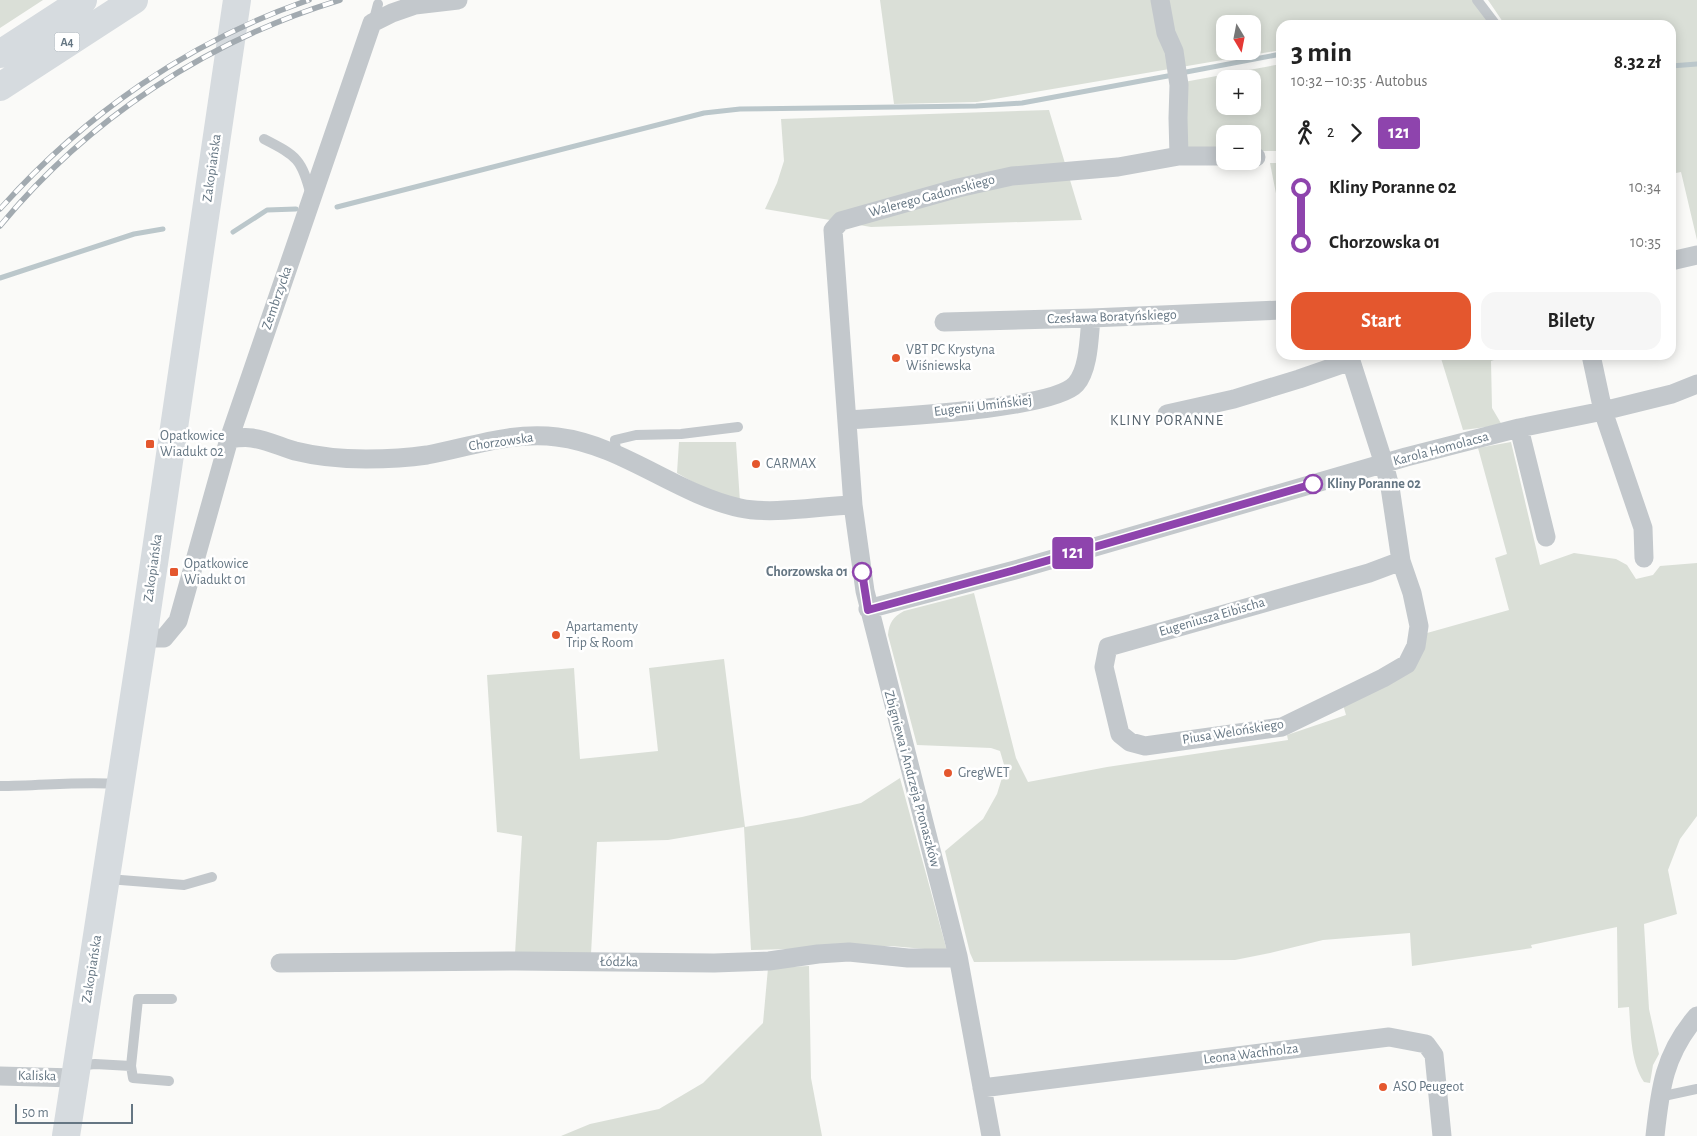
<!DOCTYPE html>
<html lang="pl">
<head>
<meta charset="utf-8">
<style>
	body { margin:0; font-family:"Alegreya Sans",sans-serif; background:#f6f6f6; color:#222; height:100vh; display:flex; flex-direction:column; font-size:19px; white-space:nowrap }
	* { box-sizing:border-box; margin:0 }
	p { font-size:16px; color:#767676 }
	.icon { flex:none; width:28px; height:28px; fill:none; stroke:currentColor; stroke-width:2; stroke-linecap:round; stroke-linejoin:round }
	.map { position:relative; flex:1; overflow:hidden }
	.panel { position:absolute; left:1276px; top:20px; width:400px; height:340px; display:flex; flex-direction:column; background:#fff; border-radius:15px; box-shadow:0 2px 12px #0003 }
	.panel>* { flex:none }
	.badge { padding:0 10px; border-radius:4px; font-size:18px; line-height:32px }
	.needle { width:32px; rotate:170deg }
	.tools { position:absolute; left:1216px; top:15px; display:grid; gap:10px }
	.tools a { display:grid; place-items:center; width:45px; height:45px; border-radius:10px; background:#fff; box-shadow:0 2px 12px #0003; font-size:25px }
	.scale { position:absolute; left:15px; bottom:12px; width:118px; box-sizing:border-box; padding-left:5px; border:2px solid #657683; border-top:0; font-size:14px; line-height:18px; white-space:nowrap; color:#657683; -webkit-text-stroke:4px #fff; paint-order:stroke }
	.map>.badge { position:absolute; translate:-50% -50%; box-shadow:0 0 0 2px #fff }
	.legs { display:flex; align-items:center; gap:8px; height:55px; padding:0 15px; font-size:16px }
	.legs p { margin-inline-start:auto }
	.overview { display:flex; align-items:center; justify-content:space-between; height:85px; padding:0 15px }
	h1 { font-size:28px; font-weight:600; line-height:38px }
	.cta { display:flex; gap:10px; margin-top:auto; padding:10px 15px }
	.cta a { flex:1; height:58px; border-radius:15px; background:#e4572e; color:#fff; font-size:20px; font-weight:600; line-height:58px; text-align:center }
	.cta a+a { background:#f6f6f6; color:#222 }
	ul { padding:0 15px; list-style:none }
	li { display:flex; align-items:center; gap:18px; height:55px; font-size:19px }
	li i { display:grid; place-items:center; width:8px; height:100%; margin:0 6px; background:currentColor }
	li i::after { content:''; width:12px; height:12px; margin:-6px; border:4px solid; border-radius:50%; background:#fff }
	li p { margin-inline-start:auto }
	li:first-child i { background:linear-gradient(#0000 50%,currentColor 0) }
	li:last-child i { background:linear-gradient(currentColor 50%,#0000 0) }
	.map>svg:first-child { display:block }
</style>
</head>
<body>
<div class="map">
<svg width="1697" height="1136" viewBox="0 0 1697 1136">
	<rect width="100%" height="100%" fill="#fafaf8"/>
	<path fill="#dadfd7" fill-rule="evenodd" d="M0,0H43L0,28Z
		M880,0H1474L1491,25H1281V50L977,102L894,104ZM1225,24H1252V51H1225Z
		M1488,0H1697V240L1681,172L1671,174V25H1505Z
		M1281,64V151H1253L1252,134H1225V152H1186L1184,82ZM1225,79H1252V106H1225Z
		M1049,110L1082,220L871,227L765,209L777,183L784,161L781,119Z
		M1270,163H1281V214H1280Z
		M1440,355H1509L1491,361L1492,408L1502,425L1463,430Z
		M679,442H736L740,502L714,494L677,473Z
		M1511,442L1540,565L1574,553L1616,559L1627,565L1636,579L1653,575L1660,566L1697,563V816L1680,839L1668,870L1677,914L1644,924L1649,1009L1659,1054L1653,1065L1650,1083L1644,1082C1630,1061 1631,1031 1629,1007L1618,1008L1617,927L1531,945L1532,948L1412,966L1410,933L1323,940L1270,953L1235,960L974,962L970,953L945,851L983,819L997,794L1005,768L1000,751L991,748L917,745L888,635C889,623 893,617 904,611L974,593L1016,758L1028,782L1107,767L1288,740L1287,735L1346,715L1342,701L1373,690L1427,633L1509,610L1495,558L1507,554L1478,448Z
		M724,659L745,827L802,817L861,803L900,778L947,951L891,946L751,950L744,827L668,840L597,842L591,954H515L522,836L497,832L487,675L574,668L580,759L658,751L649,668Z
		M809,966L811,1078L822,1136H561L590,1124L659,1109L703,1083L763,1023L768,968Z"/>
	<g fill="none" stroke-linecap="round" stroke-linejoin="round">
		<path stroke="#bbc7cb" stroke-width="5" d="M1671,66L1697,64
			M1181,73L1281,54
			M337,207L704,113L740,109L976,106L1022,103L1173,75
			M233,232L267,210L296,209
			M0,278L134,234L163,229"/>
		<path stroke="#c3c8cc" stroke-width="10" d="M1477,0L1496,25
			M373,23L378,4
			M264,139C297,156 302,159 311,196
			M616,454L615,440L636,435L681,434L738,427
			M0,786C40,786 80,781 120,784
			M108,879L184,885L212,877
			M77,1066L95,1064L131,1066L133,1078L169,1081
			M131,1066L138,999H172
			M1659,1097L1697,1089"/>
		<path stroke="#c3c8cc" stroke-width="19" d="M1160,0L1166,33L1174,51L1179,85L1178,118L1179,156
			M1252,157H1256
			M1671,261L1697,255
			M944,322L1091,318L1281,310
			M1349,355L1384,464L1390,487L1401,561L1412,593L1419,626L1416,646L1407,664L1383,678L1282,727L1145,746L1130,742L1120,734L1104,667L1108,647L1369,573L1401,561
			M1591,355L1603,411L1643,528L1644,558
			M1167,414L1234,399L1299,379L1351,361
			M847,420C887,417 1053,410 1076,384C1089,369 1089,337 1091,318
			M1519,428L1546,537
			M229,439C236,438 245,437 252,438C267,440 281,447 295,451C319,457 342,459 366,459C386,459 407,458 427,455C470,447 513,431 557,437C623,445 676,494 740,508C772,515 820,506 853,505
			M868,609L1015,570L1406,457L1519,428L1603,411L1672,394L1697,384
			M143,638H164L178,621L229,439L372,23L392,13L415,5L458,0
			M280,963L516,961L714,963L769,961L818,954L849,952L908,958H949L958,956
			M0,1076L75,1078
			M982,1088L1389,1037L1426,1044L1434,1055L1442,1136
			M991,1136L958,956L865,591L853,505L833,230L841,221L958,188L1012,176L1118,167L1179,156H1225
			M1655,1136C1660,1089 1664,1054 1697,1016"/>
		<path stroke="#d6dbdf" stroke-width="28" d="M66,1136L143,638L237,0"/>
		<path stroke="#d6dbdf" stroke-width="28" d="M0,54L83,0
			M0,87L134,0"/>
		<g stroke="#a2aab0" stroke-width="5.5">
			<path id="rail" d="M0,209C84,115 189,41 309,0
				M0,226C88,119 208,40 340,0"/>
		</g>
		<use href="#rail" stroke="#fff" stroke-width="4" stroke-dasharray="11" stroke-linecap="butt"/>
	</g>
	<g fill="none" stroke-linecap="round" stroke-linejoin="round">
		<g stroke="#fff" stroke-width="11">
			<path id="line-1" d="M862,572L868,610L1015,570L1313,484"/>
		</g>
		<use href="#line-1" stroke="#8e44ad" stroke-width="8"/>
	</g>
	<g fill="#e4572e" stroke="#fff" stroke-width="2">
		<circle cx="896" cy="358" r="5"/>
		<rect x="145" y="439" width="10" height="10" rx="2.5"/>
		<circle cx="756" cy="464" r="5"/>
		<rect x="169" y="567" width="10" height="10" rx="2.5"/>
		<circle cx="556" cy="635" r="5"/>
		<circle cx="948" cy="773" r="5"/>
		<circle cx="1383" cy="1087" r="5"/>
	</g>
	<g fill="#fff" stroke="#8e44ad" stroke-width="2.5">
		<circle cx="1313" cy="484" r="9"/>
		<circle cx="862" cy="572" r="9"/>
	</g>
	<g text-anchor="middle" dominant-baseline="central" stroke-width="5" stroke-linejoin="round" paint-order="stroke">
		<rect fill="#fff" stroke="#939fa8" stroke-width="1" x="54.5" y="32.5" width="25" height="19" rx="4"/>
		<g font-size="12" font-weight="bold" fill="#657683">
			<text x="67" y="42">A4</text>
		</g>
		<g font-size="14" fill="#657683" stroke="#fff">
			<text transform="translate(212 168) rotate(-82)">Zakopiańska</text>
			<text transform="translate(932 196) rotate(-15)">Walerego Gadomskiego</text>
			<text transform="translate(277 298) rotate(-71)">Zembrzycka</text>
			<text transform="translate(1112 317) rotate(-2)">Czesława Boratyńskiego</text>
			<text transform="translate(983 406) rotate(-7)">Eugenii Umińskiej</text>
			<text transform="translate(501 442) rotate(-8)">Chorzowska</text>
			<text transform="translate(1441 449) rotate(-15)">Karola Homolacsa</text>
			<text transform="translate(153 568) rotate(-82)">Zakopiańska</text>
			<text transform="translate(1212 617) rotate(-16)">Eugeniusza Eibischa</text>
			<text transform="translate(1233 732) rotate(-9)">Piusa Welońskiego</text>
			<text transform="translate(912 779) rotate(75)">Zbigniewa i Andrzeja Pronaszków</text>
			<text transform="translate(619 962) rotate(1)">Łódzka</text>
			<text transform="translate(92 969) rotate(-81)">Zakopiańska</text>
			<text transform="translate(1251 1054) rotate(-7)">Leona Wachholza</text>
			<text transform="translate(37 1076) rotate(1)">Kaliska</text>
		</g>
		<g font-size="14" fill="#657683" stroke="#fff" text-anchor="start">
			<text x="906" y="350">VBT PC Krystyna<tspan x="906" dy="16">Wiśniewska</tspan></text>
			<text x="160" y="436">Opatkowice<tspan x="160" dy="16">Wiadukt 02</tspan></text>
			<text x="766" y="464">CARMAX</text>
			<text x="184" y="564">Opatkowice<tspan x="184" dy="16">Wiadukt 01</tspan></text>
			<text x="566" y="627">Apartamenty<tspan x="566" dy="16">Trip &amp; Room</tspan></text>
			<text x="958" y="773">GregWET</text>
			<text x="1393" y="1087">ASO Peugeot</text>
		</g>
		<g font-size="14" font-weight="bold" fill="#657683" stroke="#fff" text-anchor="start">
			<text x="1327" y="484">Kliny Poranne 02</text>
			<text x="848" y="572" text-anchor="end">Chorzowska 01</text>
		</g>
		<g font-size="15" letter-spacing="1" fill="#57646e" stroke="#fff">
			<text x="1167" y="420">KLINY PORANNE</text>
		</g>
	</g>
</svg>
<div class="tools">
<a><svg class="needle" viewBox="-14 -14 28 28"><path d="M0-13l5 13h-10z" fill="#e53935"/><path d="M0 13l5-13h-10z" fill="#767676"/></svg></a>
<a>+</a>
<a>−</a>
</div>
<div class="scale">50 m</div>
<b class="badge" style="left:1073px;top:553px;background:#8e44ad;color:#fff">121</b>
<section class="panel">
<div class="overview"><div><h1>3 min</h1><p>10:32 – 10:35 · Autobus</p></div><b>8.32 zł</b></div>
<div class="legs"><svg class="icon" aria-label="walk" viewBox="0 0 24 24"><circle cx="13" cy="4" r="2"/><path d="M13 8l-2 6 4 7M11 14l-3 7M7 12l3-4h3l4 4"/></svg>2<svg class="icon" aria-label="forward" viewBox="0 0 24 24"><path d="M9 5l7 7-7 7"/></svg><b class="badge" style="background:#8e44ad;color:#fff">121</b></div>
<ul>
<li><i style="color:#8e44ad"></i><b>Kliny Poranne 02</b><p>10:34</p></li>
<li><i style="color:#8e44ad"></i><b>Chorzowska 01</b><p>10:35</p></li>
</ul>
<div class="cta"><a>Start</a><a>Bilety</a></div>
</section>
</div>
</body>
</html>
